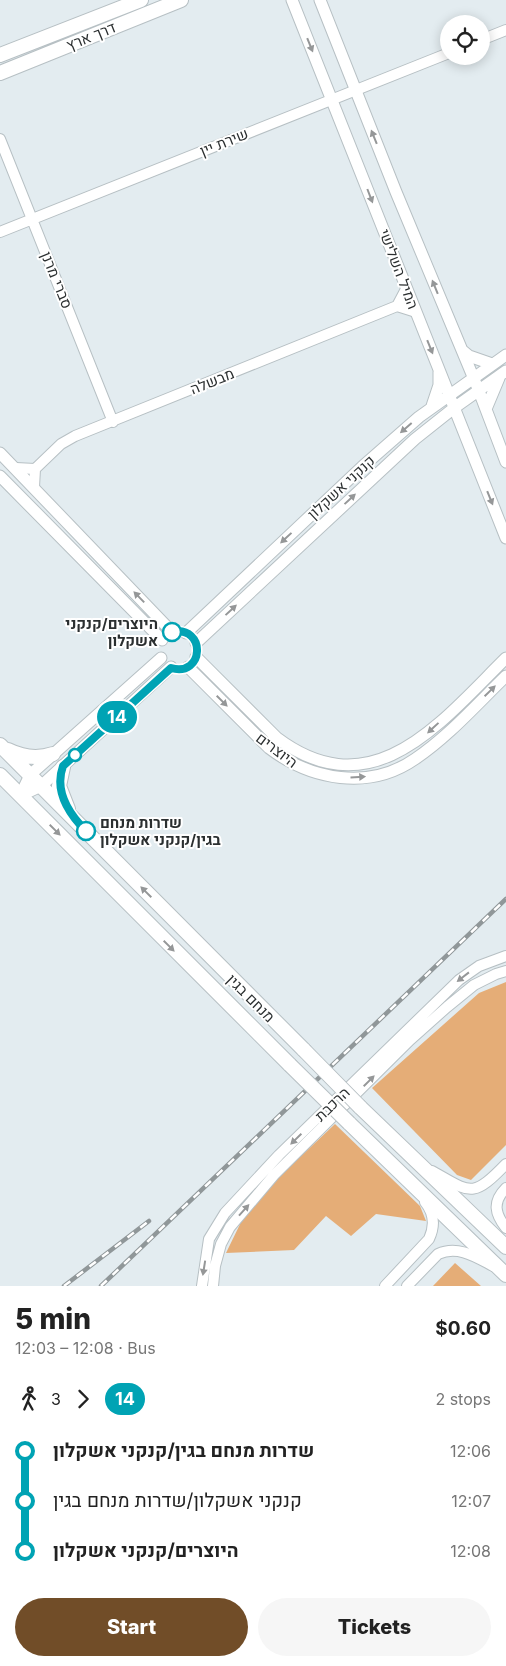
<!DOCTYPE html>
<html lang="en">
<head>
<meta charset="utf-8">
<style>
	body { margin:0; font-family:Inter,Heebo,sans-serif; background:#f6f6f6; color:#222; height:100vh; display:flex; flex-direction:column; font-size:19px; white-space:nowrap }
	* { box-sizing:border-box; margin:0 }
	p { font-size:16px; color:#767676 }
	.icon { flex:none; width:28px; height:28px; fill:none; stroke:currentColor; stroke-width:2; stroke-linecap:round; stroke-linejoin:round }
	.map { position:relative; height:1286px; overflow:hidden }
	.sheet { display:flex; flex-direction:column; background:#fff; flex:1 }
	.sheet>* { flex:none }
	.badge { padding:0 10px; border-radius:16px; font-size:18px; line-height:32px }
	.tools { position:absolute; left:440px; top:15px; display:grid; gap:10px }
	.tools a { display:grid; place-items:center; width:50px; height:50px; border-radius:50%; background:#fff; box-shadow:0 2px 12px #0003; font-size:25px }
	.map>.badge { position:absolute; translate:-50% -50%; box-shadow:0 0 0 2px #fff }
	.legs { display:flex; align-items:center; gap:8px; height:55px; padding:0 15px; font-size:16px }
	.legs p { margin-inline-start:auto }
	.summary { display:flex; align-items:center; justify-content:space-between; height:85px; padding:0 15px }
	h1 { font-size:28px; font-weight:800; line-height:38px }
	.primary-button { display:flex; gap:10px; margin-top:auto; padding:10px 15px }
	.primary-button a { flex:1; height:58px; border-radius:30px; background:#714d28; color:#fff; font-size:20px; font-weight:800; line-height:58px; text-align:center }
	.primary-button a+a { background:#f6f6f6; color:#222 }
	ul { padding:0 15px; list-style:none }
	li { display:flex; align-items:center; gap:18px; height:50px; font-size:19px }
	li i { display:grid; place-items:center; width:8px; height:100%; margin:0 6px; background:currentColor }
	li i::after { content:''; width:12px; height:12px; margin:-6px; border:4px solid; border-radius:50%; background:#fff }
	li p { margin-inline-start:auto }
	li:first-child i { background:linear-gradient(#0000 50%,currentColor 0) }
	li:last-child i { background:linear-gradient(currentColor 50%,#0000 0) }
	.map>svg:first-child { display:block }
</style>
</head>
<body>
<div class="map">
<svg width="506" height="1286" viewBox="0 0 506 1286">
	<rect width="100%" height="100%" fill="#e3ecf0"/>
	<path fill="#e5ad77" d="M506,982V1145L471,1180L457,1175L372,1088L479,993Z
		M335,1124L420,1206L426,1221L376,1214L351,1236L326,1216L294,1250L226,1253L243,1218L279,1177Z
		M455,1263L481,1286H433Z"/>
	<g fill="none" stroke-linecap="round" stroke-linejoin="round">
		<g stroke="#b7c0c4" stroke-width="12">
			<path id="minor" d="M481,40L506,30
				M0,139L113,422
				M0,232L449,53
				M406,289L397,306L416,312
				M16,468L35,469L34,487
				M35,469L61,444L75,436L397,306
				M432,1171C471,1193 472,1199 506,1164
				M506,1188C492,1202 495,1214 506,1228
				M202,1286L209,1239L225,1213L279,1155L459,980L479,966L506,956
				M213,1286L215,1266L221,1244L230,1227L274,1175L410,1040L447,1007L474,985L496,974L506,971
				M385,1286L429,1239C435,1226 434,1213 425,1202
				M407,1286L438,1254C458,1245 476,1257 493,1266"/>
		</g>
		<g stroke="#b7c0c4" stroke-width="13">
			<path id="tertiary" d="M292,0L506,538
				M320,0L396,192L479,391L506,462
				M463,351L469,356L492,364
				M432,406L439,385V372
				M486,409L499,378
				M0,453L172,632
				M0,476L162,640
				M186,633L362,467L419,417L506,355
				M196,643L415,439L454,408L506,371
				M196,657L277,738C373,810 441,722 506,658
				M188,667L269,748C311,780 369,791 415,759C449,736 477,704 506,676
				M20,796L41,786L171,667
				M20,796L30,775L161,658"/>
		</g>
		<g stroke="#b7c0c4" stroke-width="16">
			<path id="secondary" d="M0,55L141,0
				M0,73L181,0
				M0,745L304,1050
				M8,750C22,757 38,759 53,754
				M63,767L59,786L68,809
				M0,775L290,1065
				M360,1107L506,1247
				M349,1123L506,1275"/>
		</g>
		<use href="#minor" stroke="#fff" stroke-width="10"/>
		<use href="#tertiary" stroke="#fff" stroke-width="11"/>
		<use href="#secondary" stroke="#fff" stroke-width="14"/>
		<g stroke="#909799" stroke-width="4.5">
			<path id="rail" d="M64,1286L149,1221
				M101,1286L506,899"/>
		</g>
		<use href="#rail" stroke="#fff" stroke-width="2.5" stroke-dasharray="8" stroke-linecap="butt"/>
		<g stroke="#b7c0c4" stroke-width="16" stroke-linecap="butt">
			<path id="secondary-bridge" d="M304,1050L360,1107
				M290,1065L349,1123"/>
		</g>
		<use href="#secondary-bridge" stroke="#fff" stroke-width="14"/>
	</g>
	<defs><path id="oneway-solid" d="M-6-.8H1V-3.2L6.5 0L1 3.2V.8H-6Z" transform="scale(1.25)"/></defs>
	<g fill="#959798">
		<use href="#oneway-solid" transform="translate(310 45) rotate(68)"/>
		<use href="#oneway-solid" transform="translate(374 137) rotate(-112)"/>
		<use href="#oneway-solid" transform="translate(370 196) rotate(69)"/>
		<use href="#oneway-solid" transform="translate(435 287) rotate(-112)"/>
		<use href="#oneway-solid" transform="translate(430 347) rotate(68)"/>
		<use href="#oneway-solid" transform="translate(406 428) rotate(139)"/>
		<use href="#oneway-solid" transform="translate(490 498) rotate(68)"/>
		<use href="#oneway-solid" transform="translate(350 499) rotate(-43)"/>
		<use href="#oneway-solid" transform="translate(286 538) rotate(137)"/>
		<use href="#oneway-solid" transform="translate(139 597) rotate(-134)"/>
		<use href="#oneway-solid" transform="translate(231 610) rotate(-43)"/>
		<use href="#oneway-solid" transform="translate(490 691) rotate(-44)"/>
		<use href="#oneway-solid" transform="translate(222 701) rotate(45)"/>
		<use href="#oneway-solid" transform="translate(433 728) rotate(137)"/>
		<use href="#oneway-solid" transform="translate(358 777) rotate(-3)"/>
		<use href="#oneway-solid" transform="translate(55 830) rotate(45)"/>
		<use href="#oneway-solid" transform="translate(146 892) rotate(-135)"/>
		<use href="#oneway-solid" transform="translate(169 946) rotate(45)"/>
		<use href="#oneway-solid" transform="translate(463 977) rotate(142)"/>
		<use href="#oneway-solid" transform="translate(369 1081) rotate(-45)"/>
		<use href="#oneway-solid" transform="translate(296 1139) rotate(136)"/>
		<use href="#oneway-solid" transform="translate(244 1210) rotate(-48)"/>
		<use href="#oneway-solid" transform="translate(204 1268) rotate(99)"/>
	</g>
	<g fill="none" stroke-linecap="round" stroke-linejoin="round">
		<g stroke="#fff" stroke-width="11">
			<path id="line-1" d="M86,831C68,813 54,791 63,766L171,668C204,678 207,625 172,632"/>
		</g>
		<use href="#line-1" stroke="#00a3b4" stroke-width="8"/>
	</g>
	<g fill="#fff" stroke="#00a3b4" stroke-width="2.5">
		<circle cx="172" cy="632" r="9"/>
		<circle cx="75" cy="755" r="6"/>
		<circle cx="86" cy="831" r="9"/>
	</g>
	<g text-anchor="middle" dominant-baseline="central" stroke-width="4" stroke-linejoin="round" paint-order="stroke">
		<g font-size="15" fill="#2b2f30" stroke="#fff">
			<text transform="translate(91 36) rotate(-22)">דרך ארץ</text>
			<text transform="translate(224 142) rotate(-22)">שירת יין</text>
			<text transform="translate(399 269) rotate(69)">המיל השלישי</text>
			<text transform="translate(57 280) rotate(68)">סברי מרנן</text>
			<text transform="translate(212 381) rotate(-22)">מבשלה</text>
			<text transform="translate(341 487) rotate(-43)">קנקני אשקלון</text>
			<text transform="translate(277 750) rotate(37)">היוצרים</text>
			<text transform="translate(251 998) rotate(45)">מנחם בגין</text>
			<text transform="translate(332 1104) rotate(-44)">הרכבת</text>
		</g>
		<g font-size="15" font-weight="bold" fill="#2b2f30" stroke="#fff" text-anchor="end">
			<text x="158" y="623">היוצרים/קנקני<tspan x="158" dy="17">אשקלון</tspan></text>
			<text x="100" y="822" text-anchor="start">שדרות מנחם<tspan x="100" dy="17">בגין/קנקני אשקלון</tspan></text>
		</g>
	</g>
</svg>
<div class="tools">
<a><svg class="icon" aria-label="locate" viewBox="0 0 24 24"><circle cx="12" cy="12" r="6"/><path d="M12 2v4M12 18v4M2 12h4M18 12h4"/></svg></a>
</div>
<b class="badge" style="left:117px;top:717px;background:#00a3b4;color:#fff">14</b>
</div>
<section class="sheet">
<div class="summary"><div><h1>5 min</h1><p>12:03 – 12:08 · Bus</p></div><b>$0.60</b></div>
<div class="legs"><svg class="icon" aria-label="walk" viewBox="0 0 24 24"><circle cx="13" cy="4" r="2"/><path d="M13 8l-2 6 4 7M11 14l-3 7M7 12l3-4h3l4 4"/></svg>3<svg class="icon" aria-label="forward" viewBox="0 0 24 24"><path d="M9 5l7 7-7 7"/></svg><b class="badge" style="background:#00a3b4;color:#fff">14</b><p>2 stops</p></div>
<ul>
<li><i style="color:#00a3b4"></i><b>שדרות מנחם בגין/קנקני אשקלון</b><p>12:06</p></li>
<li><i style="color:#00a3b4"></i><span>קנקני אשקלון/שדרות מנחם בגין</span><p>12:07</p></li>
<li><i style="color:#00a3b4"></i><b>היוצרים/קנקני אשקלון</b><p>12:08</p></li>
</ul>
<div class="primary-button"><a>Start</a><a>Tickets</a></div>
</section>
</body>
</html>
